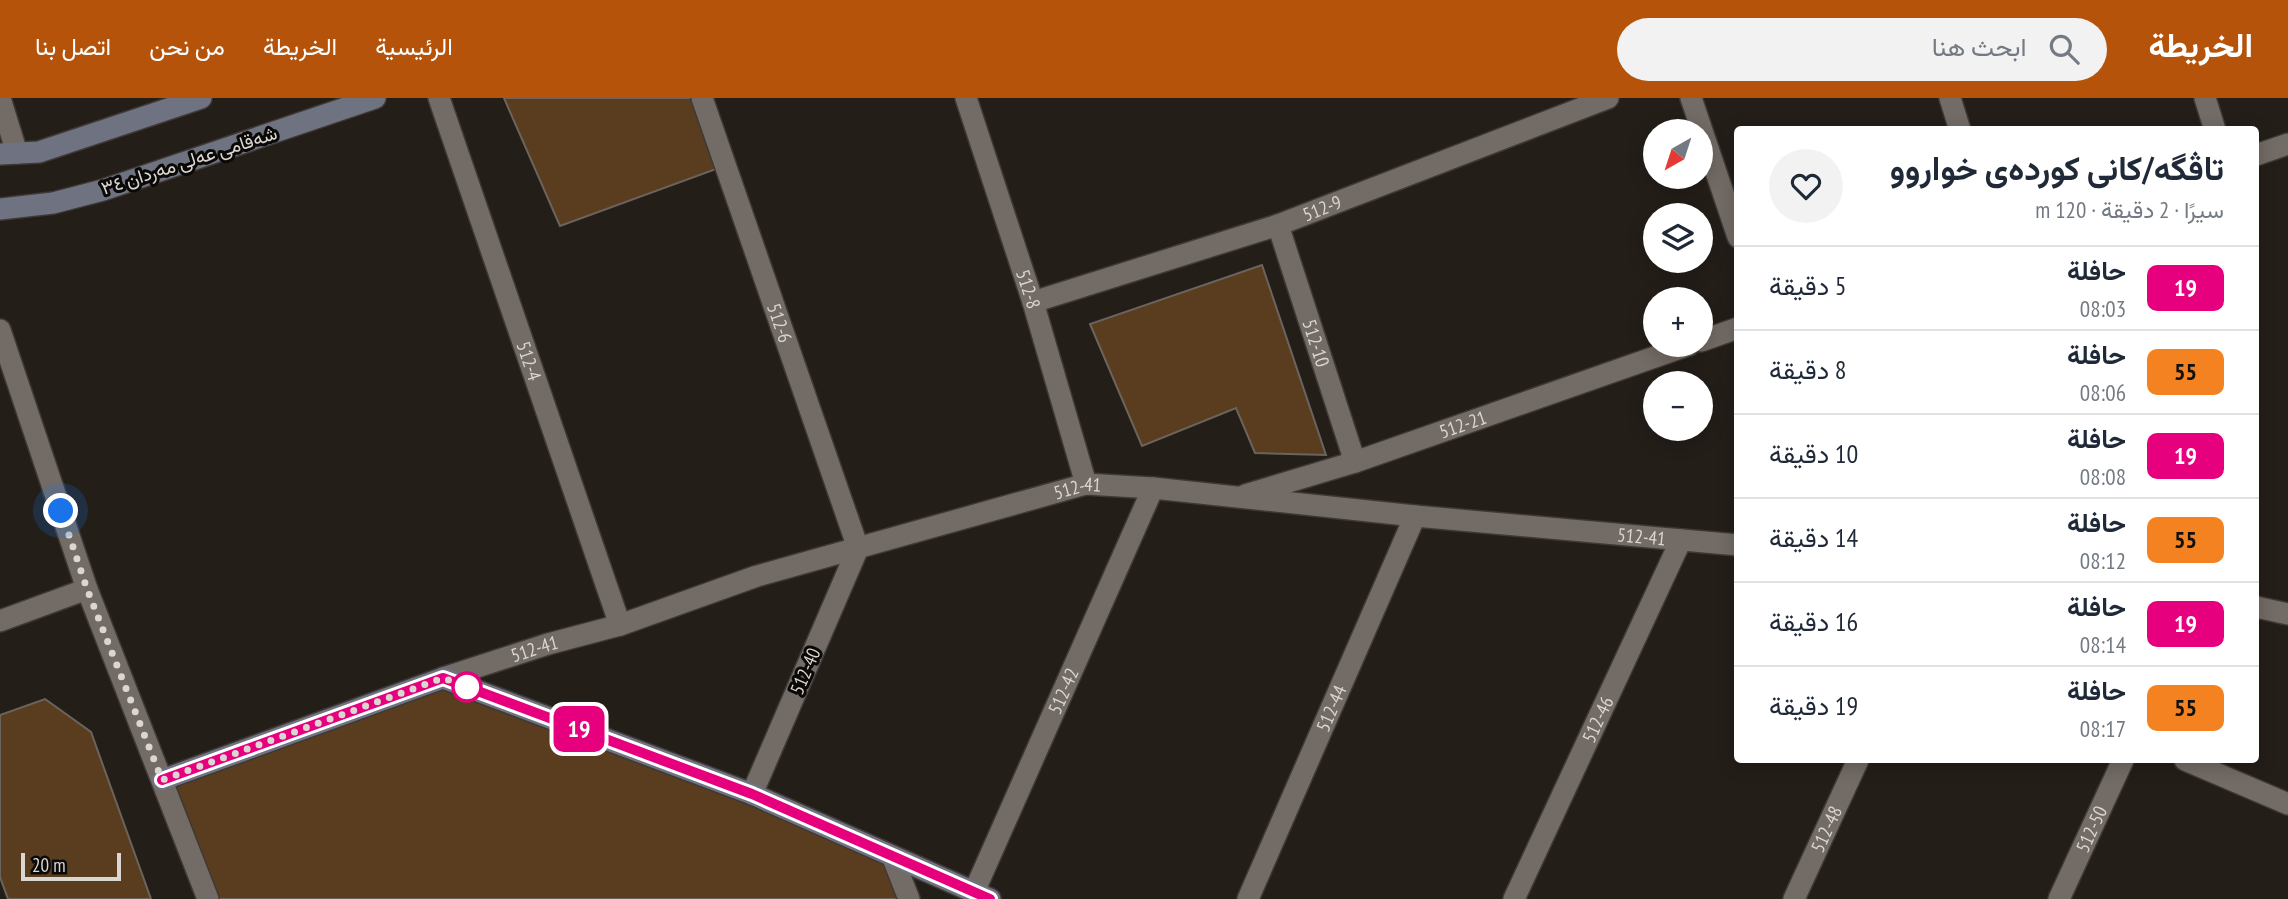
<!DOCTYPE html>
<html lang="ar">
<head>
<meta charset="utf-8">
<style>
	body { margin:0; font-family:"PT Sans Narrow",Vazirmatn,sans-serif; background:#f2f2f3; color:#1f2937; direction:rtl; height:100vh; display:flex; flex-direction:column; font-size:26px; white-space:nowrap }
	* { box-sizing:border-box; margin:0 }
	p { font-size:23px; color:#747a83 }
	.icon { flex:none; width:38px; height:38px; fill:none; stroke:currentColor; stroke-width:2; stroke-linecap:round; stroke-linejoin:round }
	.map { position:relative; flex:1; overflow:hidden; direction:ltr }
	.panel { position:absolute; left:1734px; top:28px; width:525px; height:637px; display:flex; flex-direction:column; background:#fff; border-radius:7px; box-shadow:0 4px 18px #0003; direction:rtl }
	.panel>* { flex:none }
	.badge { padding:0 14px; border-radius:10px; font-size:24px; line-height:46px }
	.needle { width:46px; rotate:219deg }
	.controls { position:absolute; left:1643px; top:21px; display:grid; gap:14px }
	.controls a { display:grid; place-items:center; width:70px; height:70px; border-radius:50%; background:#fff; box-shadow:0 4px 18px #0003; font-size:35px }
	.scale { position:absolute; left:21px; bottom:18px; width:100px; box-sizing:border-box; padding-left:7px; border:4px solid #dad6d2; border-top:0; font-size:19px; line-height:24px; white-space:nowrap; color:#dad6d2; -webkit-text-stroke:5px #0b0907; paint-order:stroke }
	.you { position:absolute; width:35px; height:35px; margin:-18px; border:5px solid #fff; border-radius:50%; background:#1a73e8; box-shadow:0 0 0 10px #1a73e833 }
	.map>.badge { position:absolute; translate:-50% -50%; box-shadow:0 0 0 4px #fff }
	.round { display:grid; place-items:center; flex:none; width:74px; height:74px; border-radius:37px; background:#f2f2f3 }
	.headline { display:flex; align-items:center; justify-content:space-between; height:119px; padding:0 35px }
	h1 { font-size:33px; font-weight:700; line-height:52px }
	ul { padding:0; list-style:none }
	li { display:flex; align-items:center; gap:21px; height:84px; padding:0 35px; border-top:2px solid #e0e1e3 }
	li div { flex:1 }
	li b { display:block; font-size:26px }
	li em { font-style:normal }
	li .badge { min-width:77px; font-weight:700; text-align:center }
	header { display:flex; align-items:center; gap:42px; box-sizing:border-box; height:98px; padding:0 35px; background:#b45309; color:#fff }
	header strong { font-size:33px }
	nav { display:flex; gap:38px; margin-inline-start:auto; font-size:24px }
	.search { width:490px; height:63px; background:#f2f2f3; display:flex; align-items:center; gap:18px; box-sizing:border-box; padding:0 24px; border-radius:38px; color:#747a83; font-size:26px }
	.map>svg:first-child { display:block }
</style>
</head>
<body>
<header>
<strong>الخريطة</strong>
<div class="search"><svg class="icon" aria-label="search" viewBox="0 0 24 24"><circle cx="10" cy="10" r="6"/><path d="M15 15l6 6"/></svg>ابحث هنا</div>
<nav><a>الرئيسية</a><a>الخريطة</a><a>من نحن</a><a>اتصل بنا</a></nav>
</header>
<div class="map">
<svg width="2288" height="801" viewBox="0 0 2288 801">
	<rect width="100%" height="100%" fill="#241e19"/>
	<path fill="#5a3d1f" stroke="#6b645e" stroke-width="2" d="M504,0H694L719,70L560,128Z
		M1262,167L1326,357L1255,355L1236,310L1142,348L1090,226Z
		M443,580L892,758L909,801H207L162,682Z
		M45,601L91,634L151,801H8L0,779V617Z"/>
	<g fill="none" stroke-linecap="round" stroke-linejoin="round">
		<g stroke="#3e3936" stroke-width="24">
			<g id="street">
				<path d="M0,0L17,55"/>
				<path id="s1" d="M439,0L620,527"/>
				<path id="s2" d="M702,0L858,450L752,696"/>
				<path id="s3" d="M966,0L1033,204L1086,386"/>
				<path d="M1691,0L1738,139"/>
				<path d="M1950,0L1960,32"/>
				<path d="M2205,0L2215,32"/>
				<path d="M2256,57L2288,46"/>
				<path id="s4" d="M1278,127L1355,364"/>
				<path id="s5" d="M1033,204L1278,127L1608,0"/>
				<path d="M0,232L87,491L208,801"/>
				<path d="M1701,243L1738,230"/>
				<path id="s6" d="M1245,397L1355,364L1689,247"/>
				<path d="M2256,509L2288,516"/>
				<path d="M0,523L87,491"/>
				<path id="s7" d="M443,580L548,546L620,527L757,478L1086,386L1153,390L1415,418L1738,447"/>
				<path d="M2185,662L2288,706"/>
				<path d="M892,758L909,801"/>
				<path id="s8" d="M974,794L1153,390"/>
				<path id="s9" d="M1248,801L1415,418"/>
				<path id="s10" d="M1514,801L1681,442"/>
				<path id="s11" d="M1794,801L1858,662"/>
				<path id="s12" d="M2059,801L2123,662"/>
			</g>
		</g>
		<g stroke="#3e3936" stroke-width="24">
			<path id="secondary" d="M0,56L39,54L201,0
				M0,111L53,105L103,92L375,0
				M162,682L443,580L752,696L990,801"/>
		</g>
		<use href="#street" stroke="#736b65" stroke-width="21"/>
		<use href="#secondary" stroke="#6f7381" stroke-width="21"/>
	</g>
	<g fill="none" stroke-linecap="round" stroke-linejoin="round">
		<g stroke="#fff" stroke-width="16">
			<path id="line" d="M162,682L443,580L752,696L990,801"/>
		</g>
		<use href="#line" stroke="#e6007e" stroke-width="10"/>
		<path stroke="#dad6d2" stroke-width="7" stroke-dasharray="0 12.6" d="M61,413L87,491L162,682L443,580L469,590L467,589"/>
	</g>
	<circle fill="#fff" stroke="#e6007e" stroke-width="3.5" cx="467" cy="589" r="14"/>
	<g text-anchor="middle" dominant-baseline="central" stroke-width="6" stroke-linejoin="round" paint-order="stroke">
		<g font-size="19" fill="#dad6d2" stroke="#0b0907">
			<text transform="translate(189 62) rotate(-18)">شەقامی عەلی مەردان ٣٤</text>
			<text stroke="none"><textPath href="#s5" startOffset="304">512-9</textPath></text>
			<text stroke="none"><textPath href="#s3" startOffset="201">512-8</textPath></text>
			<text stroke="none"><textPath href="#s2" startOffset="238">512-6</textPath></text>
			<text stroke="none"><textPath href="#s4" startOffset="124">512-10</textPath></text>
			<text stroke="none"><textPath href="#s1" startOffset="278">512-4</textPath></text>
			<text stroke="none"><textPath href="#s6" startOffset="229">512-21</textPath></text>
			<text stroke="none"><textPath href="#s7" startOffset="663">512-41</textPath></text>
			<text stroke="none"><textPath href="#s7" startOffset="1230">512-41</textPath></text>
			<text stroke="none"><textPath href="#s7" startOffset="96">512-41</textPath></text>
			<text transform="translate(805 573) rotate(-67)">512-40</text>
			<text stroke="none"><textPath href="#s8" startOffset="220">512-42</textPath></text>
			<text stroke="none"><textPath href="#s9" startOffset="208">512-44</textPath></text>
			<text stroke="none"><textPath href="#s10" startOffset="198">512-46</textPath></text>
			<text stroke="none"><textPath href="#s11" startOffset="77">512-48</textPath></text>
			<text stroke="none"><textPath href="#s12" startOffset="77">512-50</textPath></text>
		</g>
	</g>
</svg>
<div class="controls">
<a><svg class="needle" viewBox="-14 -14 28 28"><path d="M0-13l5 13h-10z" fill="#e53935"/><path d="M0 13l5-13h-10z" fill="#747a83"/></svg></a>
<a><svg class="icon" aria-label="layers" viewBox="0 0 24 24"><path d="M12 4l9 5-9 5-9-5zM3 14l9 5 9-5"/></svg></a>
<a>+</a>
<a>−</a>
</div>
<div class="scale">20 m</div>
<div class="you" style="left:61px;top:413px"></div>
<b class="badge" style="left:579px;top:631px;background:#e6007e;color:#fff">19</b>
<section class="panel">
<div class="headline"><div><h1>تاڤگە/کانی کوردەی خواروو</h1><p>سيرًا · 2 دقيقة · 120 m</p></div><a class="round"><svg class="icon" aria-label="heart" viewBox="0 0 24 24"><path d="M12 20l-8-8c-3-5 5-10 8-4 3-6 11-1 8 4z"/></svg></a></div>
<ul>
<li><span class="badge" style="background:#e6007e;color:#fff">19</span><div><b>حافلة</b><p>08:03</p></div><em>5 دقيقة</em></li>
<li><span class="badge" style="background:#f58220;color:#111">55</span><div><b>حافلة</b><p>08:06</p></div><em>8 دقيقة</em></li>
<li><span class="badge" style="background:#e6007e;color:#fff">19</span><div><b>حافلة</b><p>08:08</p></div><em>10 دقيقة</em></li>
<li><span class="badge" style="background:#f58220;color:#111">55</span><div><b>حافلة</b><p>08:12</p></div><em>14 دقيقة</em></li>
<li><span class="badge" style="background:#e6007e;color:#fff">19</span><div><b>حافلة</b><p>08:14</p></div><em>16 دقيقة</em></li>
<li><span class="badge" style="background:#f58220;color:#111">55</span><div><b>حافلة</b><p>08:17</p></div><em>19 دقيقة</em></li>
</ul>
</section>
</div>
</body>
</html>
